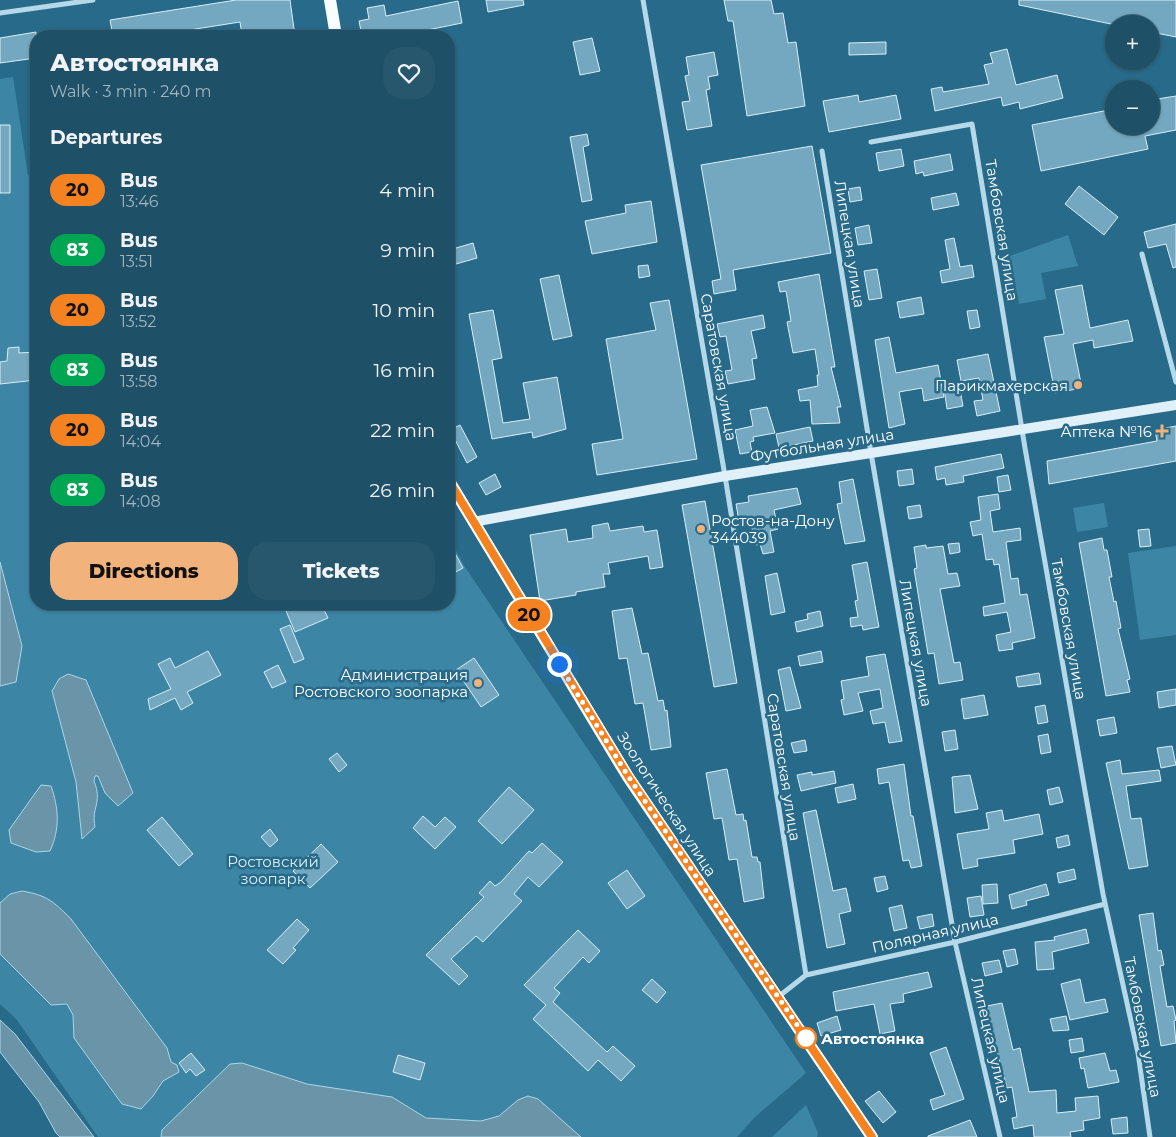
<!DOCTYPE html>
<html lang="en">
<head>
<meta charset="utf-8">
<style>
	body { margin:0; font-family:Montserrat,sans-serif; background:#26576d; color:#f1f3f6; height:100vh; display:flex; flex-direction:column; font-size:19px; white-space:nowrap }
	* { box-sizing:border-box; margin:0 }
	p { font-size:16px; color:#a1b5c0 }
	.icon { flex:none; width:28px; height:28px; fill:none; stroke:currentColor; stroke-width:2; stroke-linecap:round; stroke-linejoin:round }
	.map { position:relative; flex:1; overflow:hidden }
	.sheet { position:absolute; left:30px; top:30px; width:425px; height:580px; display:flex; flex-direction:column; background:#1e5067; border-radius:20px; box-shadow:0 1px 4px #0004,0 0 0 1px #3c677b }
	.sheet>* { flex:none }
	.badge { padding:0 10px; border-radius:16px; font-size:18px; line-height:32px }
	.controls { position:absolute; left:1105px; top:15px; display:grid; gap:10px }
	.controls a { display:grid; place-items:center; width:55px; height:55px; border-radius:50%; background:#1e5067; box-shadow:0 1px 4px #0004,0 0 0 1px #3c677b; font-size:25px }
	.you { position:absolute; width:25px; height:25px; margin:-12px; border:4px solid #fff; border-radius:50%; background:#1a73e8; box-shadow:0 0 0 8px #1a73e833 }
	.map>.badge { position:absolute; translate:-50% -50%; box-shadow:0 0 0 2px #fff }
	h2 { padding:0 20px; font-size:19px; line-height:45px }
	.round { display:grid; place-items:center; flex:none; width:52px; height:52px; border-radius:20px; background:#26576d }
	.summary { display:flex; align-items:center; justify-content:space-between; height:85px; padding:0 20px }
	h1 { font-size:24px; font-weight:800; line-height:38px }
	.cta { display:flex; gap:10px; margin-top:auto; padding:10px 20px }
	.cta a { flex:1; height:58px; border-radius:20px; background:#f1b27b; color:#111; font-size:20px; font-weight:800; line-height:58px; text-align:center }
	.cta a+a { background:#26576d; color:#f1f3f6 }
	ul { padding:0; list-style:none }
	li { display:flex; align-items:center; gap:15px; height:60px; padding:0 20px }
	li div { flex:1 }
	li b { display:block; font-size:19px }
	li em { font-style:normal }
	li .badge { min-width:55px; font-weight:700; text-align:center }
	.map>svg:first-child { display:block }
</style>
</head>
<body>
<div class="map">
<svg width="1176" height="1137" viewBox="0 0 1176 1137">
	<rect width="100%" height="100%" fill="#286a89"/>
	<path fill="#3d85a5" d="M13,77L28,175L36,174V604H449V538L465,567L806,1073L754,1118L737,1137H98L17,1020L0,1004V79Z
		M1068,235L1078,266L1041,273L1046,299L1019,304L1010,256Z
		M1104,503L1108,527L1077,532L1073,508Z
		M1176,546V635L1140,640L1128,553Z
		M806,1105L818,1133L817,1137H772Z"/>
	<path fill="#6a95a9" stroke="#aad6e9" d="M0,562L22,646L16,682L0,686Z
		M68,674L86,680L133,793L118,806L105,793L98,776H95L94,781C103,803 91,807 95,827L82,839L76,782L52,691L59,679Z
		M41,785L51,786C59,809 60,829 50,851L36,852L11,843L9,830Z
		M22,891C47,895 54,902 71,919L167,1048L171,1062L177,1065L179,1072L163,1081L153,1096L141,1109L122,1104L74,1038L73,1015L67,1004L51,1005L0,954V903L10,894Z
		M0,1020L15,1034L94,1137H60L56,1133L39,1102L0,1052Z
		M242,1063L307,1084L392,1097L426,1118L481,1121L499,1116L518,1100L528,1096L538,1099L581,1137H161L162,1130L230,1064Z"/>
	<path fill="#74a8c0" stroke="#d9eef7" d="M236,0H290L295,36H242L240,22L151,36H113L110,20Z
		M486,0H523L524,5L488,12Z
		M724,0H771L774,14L783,13L788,43L796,42L805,106L747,116L733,21H728Z
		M1019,0H1176V37L1151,32V24H1111L1019,5Z
		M458,1L462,23L398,36H362L359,21L369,19L367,8L384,5L386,16Z
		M36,32V58L0,63V38Z
		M592,38L600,71L580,75L573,42Z
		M886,42V54L849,55V43Z
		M1007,49L1016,85L1057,75L1063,98L1020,109L1019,102L1003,106L1001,97L935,111L931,89L942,87L943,92L989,84L984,65L993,63L990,53Z
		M714,52L718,75L708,77L710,89L706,90L712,126L687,130L682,102L690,101L685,76L689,75L686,57Z
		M858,95L859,102L896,95L901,119L829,132L823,101Z
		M1176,96V130L1145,136L1148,149L1041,171L1032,125L1114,109V126H1151V100Z
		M0,125H10V193H0Z
		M587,134L589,145L583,147L592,200L582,202L570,137Z
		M812,146L831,253L733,270L736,290L714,294L712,281L721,279L701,165Z
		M901,149L904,166L879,171L876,153Z
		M950,154L953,170L924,176L923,172L916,174L914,161Z
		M1079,186L1118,217L1104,235L1065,204Z
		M860,187L862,200L850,202L848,189Z
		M956,193L959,205L933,210L931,198Z
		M651,201L657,242L592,254L585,221L626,213L625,205Z
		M1176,224V267L1173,268L1166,244L1148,248L1144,232Z
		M869,225L872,243L858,245L855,228Z
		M954,238L960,267L972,265L974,277L942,283L940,271L950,269L945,240Z
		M473,243L477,258L449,266V250Z
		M648,265L650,276L639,278L638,266Z
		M877,269L882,298L869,300L864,271Z
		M819,274L835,367H831L841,407H837L840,423L812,424L810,400L800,401L798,390L818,386L817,375H819L815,349L793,353L787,322L791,321L786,291L780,292L778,282Z
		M559,275L572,336L553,340L540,279Z
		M1082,285L1090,328L1128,320L1133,341L1094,348L1093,340L1073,344L1082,388L1055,393L1044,337L1064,334L1055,290Z
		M921,297L924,314L900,318L897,302Z
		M669,300L697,459L597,475L592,444L623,439L606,339L656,330L650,303Z
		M493,310L502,358L492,360L503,423L530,419L523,383L557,377L566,429L533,438L532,432L492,439L469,314Z
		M977,310L980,327L970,329L967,311Z
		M763,315L765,328L751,331L757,358L752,359L755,379L728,384L725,371L732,370L726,336L720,337L717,324Z
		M889,337L896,373L938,365L944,397L924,401L922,388L899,392L905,424L889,428L875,340Z
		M19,347V353L36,352V380L0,384V362L7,361L8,348Z
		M988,354L1000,411L977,416L974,401L983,400L979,378L961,381L957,360Z
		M959,385L963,406L947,409L944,388Z
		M767,407L775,433L753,437L754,441L750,442L752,452L740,454L735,430L753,426L750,410Z
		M460,425L477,457L467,463L450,430Z
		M1176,426V461L1049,484L1047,461L1157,441L1155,430Z
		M810,427L813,441L779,448L776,434Z
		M1001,454L1004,468L963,476L964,482L946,485L945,478L937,480L935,467Z
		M912,469L914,484L899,486L897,471Z
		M495,474L501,487L486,495L479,483Z
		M1008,475L1011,490L999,492L997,477Z
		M853,479L865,541L845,544L837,504L842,503L839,482Z
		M797,488L801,504L774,510L778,529L770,531L774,552L763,554L760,544L756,545L751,524L740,527L736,504L749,502L748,496Z
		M998,494L1000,509L990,511L993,532L1020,528L1021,540L1006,542L1011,579L1018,578L1020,595L1027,594L1035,638L1012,643L1013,649L999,651L996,635L1011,632L1007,612L984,616L983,607L1005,603L999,564L994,565L993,559L986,560L982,534L973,536L970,522L981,520L978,497Z
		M705,501L737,683L714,687L682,505Z
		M920,505L922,517L909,519L907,507Z
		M608,523L610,531L643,526L644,532L657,530L663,567L650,569L648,556L608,563L610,574H603L605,587L576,592V595L540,601L530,535L566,529L568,542L593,538L592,526Z
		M1149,529L1151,546L1140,547L1138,530Z
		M1102,538L1104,550H1107L1112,577H1109L1114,602L1116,601L1121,628L1118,629L1130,679L1127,680L1130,692L1106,696L1079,543Z
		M449,542L463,568L454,573L449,564Z
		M959,543L960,552L950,554L948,544Z
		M926,545V548L943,546L948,574L957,573L960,586L940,589L954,663L960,662L963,680L939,684L934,653L928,654L914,569L917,568L914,547Z
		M867,562L879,627L863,630L862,625L851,627L850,618L858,617L855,601L858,600L852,565Z
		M777,573L785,612L771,615L765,576Z
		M283,604H321L328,618L295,632Z
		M632,608L642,654L648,653L658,701L663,700L665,711L667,710L671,747L651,750L643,703L635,704L627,658L619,659L612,611Z
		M820,611L823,626L797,632L795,622L808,619L807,614Z
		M290,625L304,659L294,663L280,629Z
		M208,651L221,675L187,692L193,703L181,710L175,698L150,710L148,699L171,689L158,664L170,658L175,668Z
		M821,651L823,662L800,666L798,656Z
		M885,654L902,741L889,743L885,722L873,724L870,711L883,708L880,689L858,693L863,711L844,715L841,700L844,699L841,681L869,676L866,657Z
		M474,658L499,695L481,707L456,670Z
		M278,665L286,682L272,688L264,672Z
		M790,667L801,708L786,711L778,670Z
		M1039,673L1041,684L1018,687L1016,677Z
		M1176,689V705L1159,708L1157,692Z
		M984,695L988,715L964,719L961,699Z
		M1045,705L1048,722L1038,724L1035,707Z
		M1114,717L1117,733L1100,736L1097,720Z
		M955,730L958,749L945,751L942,732Z
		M1048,734L1051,752L1041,754L1038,736Z
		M805,740L807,751L794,753L791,743Z
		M1172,746L1176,765L1161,768L1157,748Z
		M337,753L347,765L339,772L329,759Z
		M1120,760L1122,774L1159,770L1161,781L1126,786L1131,819L1141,818L1148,866L1129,869L1106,763Z
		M904,764L911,816H913L922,866L911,868L909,860L903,861L889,782L879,784L877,769Z
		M727,769L736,815L743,814L744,821L746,820L752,857H757L758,862H760L764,898L744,902L737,859L729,860L722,818L714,819L706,773Z
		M834,771L836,783L801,791L797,775L812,772V775Z
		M970,775L978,809L955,813L952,777Z
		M853,784L856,799L838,803L835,788Z
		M509,787L534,810L502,844L478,821Z
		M1059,787L1063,802L1050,805L1047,790Z
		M816,810L833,891L846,888L851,911L839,914L845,944L827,948L803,813Z
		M1002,810L1004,821L1039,814L1043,834L1013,840L1015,853L977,859L978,866L963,869L957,834L989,829L986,813Z
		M423,816L435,827L445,817L456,827L435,849L413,828Z
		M162,817L193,854L179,866L147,830Z
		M270,829L278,840L270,847L261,837Z
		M1068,835L1070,845L1058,848L1056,838Z
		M542,843L563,862L539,887L528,877L514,894L522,901L483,942L476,936L451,959L468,976L459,985L426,955L484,897L479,893L490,881L495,886L501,882L529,851L532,853Z
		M321,844L338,862L310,888L293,871Z
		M1074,869L1076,879L1059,883L1057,873Z
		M627,870L645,896L627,909L608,883Z
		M885,876L888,889L877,892L874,878Z
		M997,884L998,903L983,904L982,885Z
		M1046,884L1049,895L1026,901L1027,905L1012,909L1009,895Z
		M981,896L984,915L970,917L967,898Z
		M902,905L907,928L894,931L889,908Z
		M1153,913L1158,951L1161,950L1164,965L1160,966L1167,1007L1173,1006L1176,1020L1174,1021L1176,1043L1161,1046L1139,915Z
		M932,914L934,926L920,929L917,917Z
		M297,919L309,930L293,948L296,950L283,964L267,950Z
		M1086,929L1089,943L1052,952L1054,969L1037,970L1035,942L1055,940L1054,937Z
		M578,930L600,951L589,963L583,957L554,988L560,993L553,1002L607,1052L613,1046L635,1066L621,1081L598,1060L588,1071L533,1019L546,1005L524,985Z
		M1015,949L1018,964L1007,967L1003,951Z
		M999,960L1002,972L985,976L982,963Z
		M928,972L932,987L903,994L904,1002L890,1004L895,1031L880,1034L874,1004L836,1011L833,992Z
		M652,979L666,992L657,1003L642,990Z
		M1080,979L1085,1003L1105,999L1108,1012L1070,1020L1061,984Z
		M1002,1003L1013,1050L1020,1048L1029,1092L1056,1090L1057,1113L1076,1111L1075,1098L1098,1096L1100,1118L1083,1121L1084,1130L1070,1132L1071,1137H1034L1033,1125L1014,1129L1012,1118L1017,1117L1012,1087L1007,1088L989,1024L991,1023L987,1006Z
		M837,1016L841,1030L821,1036L817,1023Z
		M1066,1016L1069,1030L1053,1031L1050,1019Z
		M1082,1038L1084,1051L1071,1053L1069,1040Z
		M946,1047L964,1099L933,1110L930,1100L945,1095L930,1053Z
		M191,1053L205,1070L196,1076L190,1069L186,1073L179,1063Z
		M1105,1053L1110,1071L1116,1070L1119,1082L1088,1088L1084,1068L1081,1069L1079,1058Z
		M398,1055L425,1063L420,1080L393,1072Z
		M879,1091L896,1112L883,1123L865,1101Z
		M1127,1117L1128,1133L1113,1134L1111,1119Z
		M970,1120L977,1137H928V1136Z"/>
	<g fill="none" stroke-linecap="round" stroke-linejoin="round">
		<path stroke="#b5d9e9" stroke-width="5" d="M643,0L725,476L806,975
			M0,13L93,0
			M871,142L972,124L1025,448L1103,894L1138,1053L1150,1137
			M822,151L871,453L955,942L1000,1137
			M1142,254L1176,382
			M778,997L806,975L955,942L1105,904"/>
		<path stroke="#dff0f8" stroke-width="10" d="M473,522L725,476L1176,405"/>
		<path stroke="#f7fcfe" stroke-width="12" d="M330,0L336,36
			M449,481L628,777L872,1137"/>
	</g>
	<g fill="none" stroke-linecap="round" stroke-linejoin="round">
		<g stroke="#fff" stroke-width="11">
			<path id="line" d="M449,481L628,776L872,1137"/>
		</g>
		<use href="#line" stroke="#f58220" stroke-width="8"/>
		<path stroke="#fff" stroke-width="5" stroke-dasharray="0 9" d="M559,664L628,776L806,1038"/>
	</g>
	<g fill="#f1b27b" stroke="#286a89" stroke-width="2">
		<circle cx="1078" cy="385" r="5"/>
		<path d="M1159.5 423.5h5v5h5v5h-5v5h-5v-5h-5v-5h5z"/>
		<circle cx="701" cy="529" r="5"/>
		<circle cx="478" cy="683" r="5"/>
	</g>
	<circle fill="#fff" stroke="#f58220" stroke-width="2.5" cx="806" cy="1038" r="10"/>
	<g text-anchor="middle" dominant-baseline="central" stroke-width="5" stroke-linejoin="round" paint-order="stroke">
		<g font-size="15" fill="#fff" stroke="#286a89">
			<text transform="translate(1002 230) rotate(81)">Тамбовская улица</text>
			<text transform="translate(850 244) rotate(81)">Липецкая улица</text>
			<text transform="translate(719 367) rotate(80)">Саратовская улица</text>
			<text transform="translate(822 445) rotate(-9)">Футбольная улица</text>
			<text transform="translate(1069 629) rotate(80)">Тамбовская улица</text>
			<text transform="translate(916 643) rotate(80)">Липецкая улица</text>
			<text transform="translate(784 767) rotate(81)">Саратовская улица</text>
			<text transform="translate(667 804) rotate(57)">Зоологическая улица</text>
			<text transform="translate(935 933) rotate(-13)">Полярная улица</text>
			<text transform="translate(1143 1027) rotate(79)">Тамбовская улица</text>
			<text transform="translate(991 1040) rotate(77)">Липецкая улица</text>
		</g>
		<g font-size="15" fill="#fff" stroke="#286a89" text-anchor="end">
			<text x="1068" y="385">Парикмахерская</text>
			<text x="1152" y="431">Аптека №16</text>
			<text x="711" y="520" text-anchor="start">Ростов-на-Дону<tspan x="711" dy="17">344039</tspan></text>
			<text x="468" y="674">Администрация<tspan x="468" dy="17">Ростовского зоопарка</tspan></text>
		</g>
		<g font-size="15" fill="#d9eef7" stroke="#286a89">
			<text x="273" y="861">Ростовский<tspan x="273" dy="17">зоопарк</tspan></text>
		</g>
		<g font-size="15" font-weight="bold" fill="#fff" stroke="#286a89" text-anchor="start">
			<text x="821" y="1038">Автостоянка</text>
		</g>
	</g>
</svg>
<div class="controls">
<a>+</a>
<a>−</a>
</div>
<div class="you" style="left:559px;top:664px"></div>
<b class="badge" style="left:529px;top:615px;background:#f58220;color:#111">20</b>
<section class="sheet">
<div class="summary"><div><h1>Автостоянка</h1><p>Walk · 3 min · 240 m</p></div><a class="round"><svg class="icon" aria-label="heart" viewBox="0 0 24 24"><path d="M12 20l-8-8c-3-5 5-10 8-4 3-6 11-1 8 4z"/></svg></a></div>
<h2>Departures</h2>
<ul>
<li><span class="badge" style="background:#f58220;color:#111">20</span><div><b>Bus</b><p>13:46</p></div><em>4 min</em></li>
<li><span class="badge" style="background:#00a651;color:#fff">83</span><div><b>Bus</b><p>13:51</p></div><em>9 min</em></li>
<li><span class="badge" style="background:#f58220;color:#111">20</span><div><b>Bus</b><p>13:52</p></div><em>10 min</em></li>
<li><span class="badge" style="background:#00a651;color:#fff">83</span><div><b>Bus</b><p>13:58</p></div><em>16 min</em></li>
<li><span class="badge" style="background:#f58220;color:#111">20</span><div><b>Bus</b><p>14:04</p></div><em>22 min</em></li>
<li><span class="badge" style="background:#00a651;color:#fff">83</span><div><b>Bus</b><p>14:08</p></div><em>26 min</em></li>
</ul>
<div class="cta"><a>Directions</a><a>Tickets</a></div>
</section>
</div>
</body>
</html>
